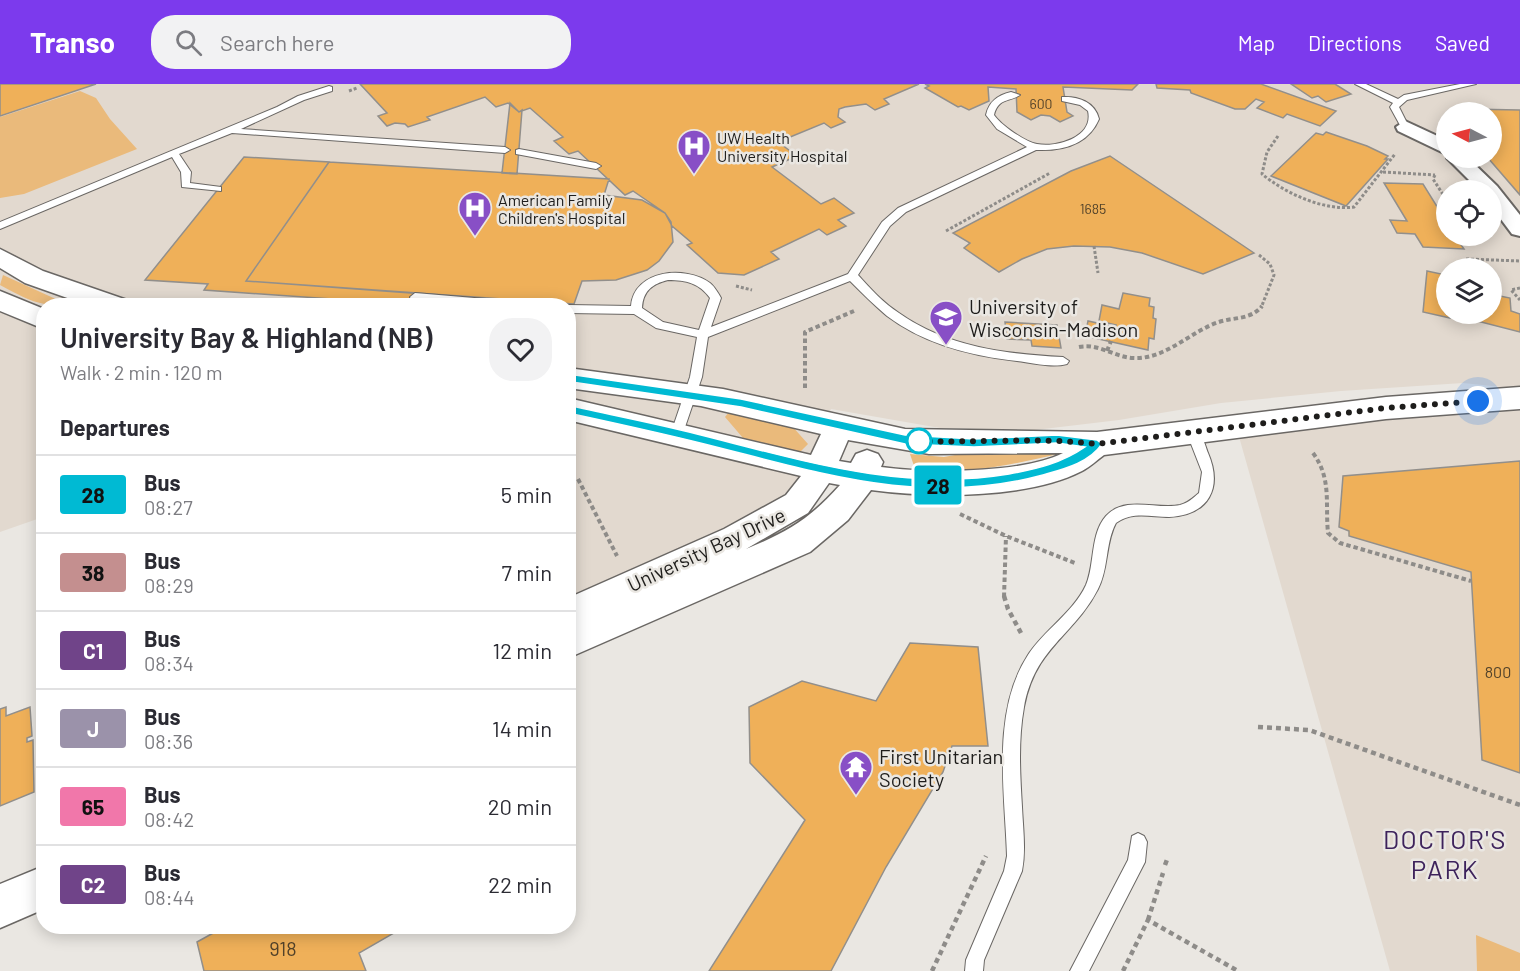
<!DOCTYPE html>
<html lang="en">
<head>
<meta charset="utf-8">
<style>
	body { margin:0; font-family:Barlow,sans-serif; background:#f2f2f3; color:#2b2b33; height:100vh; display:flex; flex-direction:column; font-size:22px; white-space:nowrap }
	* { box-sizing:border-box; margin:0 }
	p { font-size:20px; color:#7c7c81 }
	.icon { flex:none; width:33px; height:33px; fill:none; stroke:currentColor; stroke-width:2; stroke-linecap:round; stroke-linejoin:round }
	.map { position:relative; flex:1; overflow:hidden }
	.drawer { position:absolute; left:36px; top:214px; width:540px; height:636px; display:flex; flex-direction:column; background:#fff; border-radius:24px; box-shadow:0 3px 15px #0003 }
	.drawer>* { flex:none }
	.badge { padding:0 12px; border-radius:4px; font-size:21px; line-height:39px }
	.needle { width:39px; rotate:276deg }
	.tools { position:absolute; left:1436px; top:18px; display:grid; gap:12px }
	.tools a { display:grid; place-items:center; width:66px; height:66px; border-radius:50%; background:#fff; box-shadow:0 3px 15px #0003; font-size:30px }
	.you { position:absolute; width:30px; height:30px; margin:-15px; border:4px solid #fff; border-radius:50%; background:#1a73e8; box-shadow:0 0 0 9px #1a73e833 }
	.map>.badge { position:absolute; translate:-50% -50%; box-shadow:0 0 0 3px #fff }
	h2 { padding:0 24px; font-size:22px; line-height:54px }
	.round { display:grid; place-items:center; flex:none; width:63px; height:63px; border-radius:24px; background:#f2f2f3 }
	.head { display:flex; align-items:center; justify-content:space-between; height:102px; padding:0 24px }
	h1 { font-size:28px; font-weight:600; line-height:45px }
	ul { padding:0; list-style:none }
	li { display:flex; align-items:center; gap:18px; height:78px; padding:0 24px; border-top:2px solid #e1e1e2 }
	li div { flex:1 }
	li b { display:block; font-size:22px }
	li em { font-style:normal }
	li .badge { min-width:66px; font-weight:700; text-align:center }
	header { display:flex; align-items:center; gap:36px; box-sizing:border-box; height:84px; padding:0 30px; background:#7c3aed; color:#fff }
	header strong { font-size:28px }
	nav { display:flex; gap:33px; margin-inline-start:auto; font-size:21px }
	.search { width:420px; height:54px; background:#f2f2f3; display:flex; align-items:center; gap:15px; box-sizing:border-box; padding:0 21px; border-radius:24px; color:#7c7c81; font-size:22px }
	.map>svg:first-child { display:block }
</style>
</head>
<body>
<header>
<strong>Transo</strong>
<div class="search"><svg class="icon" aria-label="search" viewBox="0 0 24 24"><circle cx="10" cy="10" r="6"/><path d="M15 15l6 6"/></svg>Search here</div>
<nav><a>Map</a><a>Directions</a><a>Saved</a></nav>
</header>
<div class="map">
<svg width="1520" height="887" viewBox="0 0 1520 887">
	<rect width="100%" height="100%" fill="#eae7e2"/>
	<path fill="#e2d9cf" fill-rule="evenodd" d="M0,0H1520V305L1463,299L1341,307L1221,319L1119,336L1035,346L940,344L831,325L797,405L783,419L569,517L568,222H44L43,433L0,448ZM1446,28H1491V74H1446ZM1446,106H1491V152H1446ZM1446,184H1491V230H1446Z
		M1520,314V887H1390L1236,342Z"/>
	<path fill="#eaba7b" d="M80,7L96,14L110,35L137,65L24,110L0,114V33Z
		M3,191L71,222C38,222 28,216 0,201Z
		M729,328L792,342L808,360L801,367L795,368L743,354L725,333Z
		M1060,363L1063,369C1014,380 967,391 916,388L910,370L944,373L988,365Z
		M1476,851L1520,869V887H1477Z"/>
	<path fill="#efb059" stroke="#928f8b" stroke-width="1.5" d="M0,0H96L0,32Z
		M360,0H919L884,15L889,20L875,26L866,20L845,23L839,25L838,33L845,38L831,44L824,39L778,58L797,72L772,83L821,120L834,114L854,129L838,136L846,142L827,151L819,145L771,168L779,175L744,191L718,189L687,161L692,159L672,142L665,129L633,107L625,111L578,67L569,70L554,57L563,53L530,24L519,28L508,19L496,23L485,13L427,33L430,36L408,43L405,40L395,39L387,42L378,32L387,29Z
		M925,0H1138L1132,6L1063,3L1067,28L1073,32L1060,38L1050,32L1041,31L1031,36L1017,28L1016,5L988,3L989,17L969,26L961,22L958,23L925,4L929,2Z
		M1156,0H1261L1336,27L1320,42L1287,30L1283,34L1257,24L1264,18L1256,15L1245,25H1235L1191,9L1190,6L1157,4Z
		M1291,0H1335L1351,10L1326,18L1318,12L1312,14Z
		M510,19L519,28L522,26L517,90L502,89Z
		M1466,25L1520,26V111L1488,74H1491V28H1469Z
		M1326,48L1367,62L1388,72L1385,75H1388L1346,122L1271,92L1316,49L1323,51Z
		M1110,72L1254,169L1203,190L1142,169L1110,163L1074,162L1047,165L1022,175L999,188L964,164L970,159L953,149L1071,87Z
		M244,73L329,78L246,197L438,211L432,222L204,206L208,200L145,196Z
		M329,78L609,95L604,111L642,116L665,129L671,138L673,158L659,177L647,186L616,196L582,197L574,220L246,197Z
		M1384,99L1423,100L1446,137V152H1455L1464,165L1423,163L1415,150L1397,149L1390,136L1407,137Z
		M1427,187L1446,191V230H1491V214L1495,215V211L1510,214L1511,227L1520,230V248L1450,230V234L1423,228Z
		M1123,209L1150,214L1149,222L1154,223L1153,234L1156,235L1154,255L1149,254L1148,266L1085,252L1088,237L1115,243L1116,241L1099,237L1102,221L1119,225Z
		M1005,238L1057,241L1061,264L1032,262L1031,256L1007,255Z
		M1520,377V689L1482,676L1471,488L1349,452V447L1339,443L1343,392Z
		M910,559L978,563L988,662H952L943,688L886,783L831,887H709L805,736L750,679L749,623L802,597L876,617Z
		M6,623V632L30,623L32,652L27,654V658L33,656L34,708L0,722V625Z
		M224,843H392L394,849L359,869L366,887H204L197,858Z"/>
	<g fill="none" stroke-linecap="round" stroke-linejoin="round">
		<g stroke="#6a6764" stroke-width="2">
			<path id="lane" d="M1355,0H1366L1398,15L1404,11L1460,0H1476L1407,16L1399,23L1409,43L1405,46L1401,43L1390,23L1393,19Z
				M329,2L332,3V7L304,16L241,45L505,63L510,66L505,69L232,49L179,70L191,88L190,99L221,103V107L182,103L181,88L172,73L0,145V138L277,23L298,12Z
				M1011,8L1020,11C1009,18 998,14 994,31C1001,41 1025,58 1037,60C1057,64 1094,53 1088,27L1080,21L1062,17V13C1078,12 1095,18 1099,35C1088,61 1062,67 1036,66L906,128L890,142L858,191C871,205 883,219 899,229C947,263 1006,270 1063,273L1069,277L1067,280C1052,284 1032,279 1017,277C971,272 924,260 887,232C874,221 862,209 850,197L708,253L702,293L683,349L677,354L671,349L690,293L697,253L656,244L634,230L568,229V222H566L568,221L631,222C634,186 685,181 710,199C715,203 718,209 721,214L711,243L848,190L882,138L898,124L1027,63L997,45L986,31C989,17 998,11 1011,8ZM668,196C686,196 699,199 710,214L699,246L663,238L642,224C643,207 652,200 668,196Z
				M519,65L596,79L601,82L596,85L516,70V66Z
				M415,209L523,218L529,222H480L411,216L410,213Z
				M1192,342C1201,345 1205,361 1208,369C1223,404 1209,431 1169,433C1150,433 1133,427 1116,439C1105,459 1109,484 1098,505C1074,552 1035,563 1024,623C1018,656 1020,690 1022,723C1023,745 1026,766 1022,787L984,876L983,887H965L966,876L1004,787L1007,772C1005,708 991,628 1028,571C1044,546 1073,529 1086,501C1095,480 1090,450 1106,432C1125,411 1157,426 1180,421C1188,419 1193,414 1199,409L1202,388L1186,347Z
				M1138,749L1144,752L1147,758L1145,778L1089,887H1070L1128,776L1132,752Z"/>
		</g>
		<g stroke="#6a6764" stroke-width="4">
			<path id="street" d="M1405,37L1446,56V70L1398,47L1396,43Z
				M1447,74H1468L1497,102L1520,131V152L1512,150L1491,122V106H1479Z"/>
		</g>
		<g stroke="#6a6764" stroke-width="3">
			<path id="secondary" d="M0,165L43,187L127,216L130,222H90L25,199L0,184Z
				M0,207L44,225V245L0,227Z
				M568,284L723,305L905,345L1097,348L1386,313L1520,303V325L1386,335L1104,371C1097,376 1090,383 1082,387C1028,415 930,414 871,406L848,436L810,468L568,574V514L724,445L786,411L801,392L568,336V314L811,371L821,350L701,322L568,304ZM848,356L929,370L1063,369C1022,390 926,389 881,383L883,378L878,370L867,366L856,370L851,379L839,377ZM829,399L840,401C810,435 787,448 746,465L808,429Z
				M44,782V825L0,844V800Z"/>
		</g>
		<path stroke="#8e8c89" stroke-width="3" stroke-dasharray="3 2" stroke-linecap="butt" d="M349,7L357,4
			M1278,52L1267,68L1262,90C1285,109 1323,127 1354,123L1395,70
			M1383,88L1435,91
			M1435,91L1433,95L1446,115
			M946,147L1050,89
			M1094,162L1098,189
			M1259,171L1270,180L1274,191L1261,224
			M1466,175L1520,177
			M736,202L752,206
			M1520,204L1511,206L1520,216"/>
		<path stroke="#8e8c89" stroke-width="4" stroke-dasharray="4.5 3" stroke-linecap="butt" d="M1079,263C1099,259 1114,273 1133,274C1165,276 1191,247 1219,238C1234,233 1251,236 1262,222
			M1107,267L1111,257
			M805,304V248L854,227
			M1313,369C1332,395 1325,419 1328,449L1340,459L1471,497
			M578,395L617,472
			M960,430L1006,452L1075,479
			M1004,513L1006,452"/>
		<path stroke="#8e8c89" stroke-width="4.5" stroke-dasharray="5 4" stroke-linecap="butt" d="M1004,512L1008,525L1021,549
			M1258,643L1309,646L1520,721
			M1165,781L1168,773
			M1148,836L1163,789
			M932,887L986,772
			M1123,887L1148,836L1238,887"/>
		<use href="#lane" fill="#fff" fill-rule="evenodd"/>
		<use href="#street" fill="#fff" fill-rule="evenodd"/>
		<use href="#secondary" fill="#fff" fill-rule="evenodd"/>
	</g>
	<path fill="#00bad3" stroke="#fff" stroke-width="1.5" d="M568,290L741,315L905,351L974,355L1057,351L1097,356L1102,360C1089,379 1064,385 1043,391C928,422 831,392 720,364C670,351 619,340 568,329L563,325L568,321C611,331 655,339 697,350C801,376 901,408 1009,390C1037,385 1062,379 1085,363L1057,359L974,363L905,360L741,323L565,297V291Z"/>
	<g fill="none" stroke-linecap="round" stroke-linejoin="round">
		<path stroke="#1e1d1b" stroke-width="6" stroke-dasharray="0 10.8" d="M919,357C978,359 1038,353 1097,360L1386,324L1478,317"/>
	</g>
	<defs>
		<g id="hospital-pin" transform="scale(1.725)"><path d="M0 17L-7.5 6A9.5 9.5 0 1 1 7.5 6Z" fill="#884fc6" stroke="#eae7e2"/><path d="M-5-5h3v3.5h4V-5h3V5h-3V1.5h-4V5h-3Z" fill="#fff"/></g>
		<g id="university-pin" transform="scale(1.725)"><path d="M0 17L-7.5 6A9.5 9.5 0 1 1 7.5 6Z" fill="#884fc6" stroke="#eae7e2"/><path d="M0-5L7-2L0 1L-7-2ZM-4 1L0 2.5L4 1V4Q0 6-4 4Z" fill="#fff"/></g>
		<g id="temple-pin" transform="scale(1.725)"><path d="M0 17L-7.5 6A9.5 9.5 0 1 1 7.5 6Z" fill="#884fc6" stroke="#eae7e2"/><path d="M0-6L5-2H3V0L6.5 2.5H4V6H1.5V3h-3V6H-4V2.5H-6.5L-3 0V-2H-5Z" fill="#fff"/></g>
	</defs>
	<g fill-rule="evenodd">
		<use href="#hospital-pin" x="694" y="62"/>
		<use href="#hospital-pin" x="475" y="124"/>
		<use href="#university-pin" x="946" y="233"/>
		<use href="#temple-pin" x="856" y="683"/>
	</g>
	<circle fill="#fff" stroke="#00bad3" stroke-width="3" cx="919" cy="357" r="12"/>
	<g text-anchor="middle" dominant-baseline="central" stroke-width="5" stroke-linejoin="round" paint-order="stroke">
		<g font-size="14" fill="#52422a">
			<text x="1041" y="19">600</text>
			<text x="1093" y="124">1685</text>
		</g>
		<g font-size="16" fill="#1e1d1b" stroke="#eae7e2" text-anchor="start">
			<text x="717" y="53">UW Health<tspan x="717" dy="18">University Hospital</tspan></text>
			<text x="498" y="115">American Family<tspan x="498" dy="18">Children's Hospital</tspan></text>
		</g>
		<g font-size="16" fill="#52422a">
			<text x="1498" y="587">800</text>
		</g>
		<g font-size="20" fill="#1e1d1b" stroke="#eae7e2" text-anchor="start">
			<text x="969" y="222">University of<tspan x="969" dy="23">Wisconsin-Madison</tspan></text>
			<text x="879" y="672">First Unitarian<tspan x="879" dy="23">Society</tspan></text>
		</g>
		<g font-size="20" fill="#1e1d1b" stroke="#eae7e2">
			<text transform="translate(706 465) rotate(-25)">University Bay Drive</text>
		</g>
		<g font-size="20" fill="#52422a">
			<text x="283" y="864">918</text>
		</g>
		<g font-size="26" letter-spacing="1.5" fill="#3d225b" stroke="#eae7e2">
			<text x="1445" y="754">DOCTOR'S<tspan x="1445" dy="30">PARK</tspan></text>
		</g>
	</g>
</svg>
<div class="tools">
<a><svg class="needle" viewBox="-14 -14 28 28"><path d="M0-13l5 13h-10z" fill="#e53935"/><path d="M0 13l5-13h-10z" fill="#7c7c81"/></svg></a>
<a><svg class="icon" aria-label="locate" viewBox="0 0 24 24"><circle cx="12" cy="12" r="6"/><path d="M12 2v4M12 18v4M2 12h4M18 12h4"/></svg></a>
<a><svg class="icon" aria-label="layers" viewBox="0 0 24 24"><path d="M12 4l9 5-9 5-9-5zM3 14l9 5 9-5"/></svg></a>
</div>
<div class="you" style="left:1478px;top:317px"></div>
<b class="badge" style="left:938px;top:401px;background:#00bad3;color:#111">28</b>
<section class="drawer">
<div class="head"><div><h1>University Bay &amp; Highland (NB)</h1><p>Walk · 2 min · 120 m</p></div><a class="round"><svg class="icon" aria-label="heart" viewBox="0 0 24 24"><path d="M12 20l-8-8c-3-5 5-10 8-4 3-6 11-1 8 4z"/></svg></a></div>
<h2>Departures</h2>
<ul>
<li><span class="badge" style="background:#00bad3;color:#111">28</span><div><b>Bus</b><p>08:27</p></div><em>5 min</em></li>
<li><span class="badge" style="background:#c48f8f;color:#111">38</span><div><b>Bus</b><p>08:29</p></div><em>7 min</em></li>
<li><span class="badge" style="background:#704489;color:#fff">C1</span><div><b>Bus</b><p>08:34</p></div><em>12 min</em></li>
<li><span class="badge" style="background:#9b92aa;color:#fff">J</span><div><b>Bus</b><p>08:36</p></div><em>14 min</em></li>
<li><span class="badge" style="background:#f177aa;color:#111">65</span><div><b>Bus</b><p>08:42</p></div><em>20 min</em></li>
<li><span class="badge" style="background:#704489;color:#fff">C2</span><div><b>Bus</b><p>08:44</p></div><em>22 min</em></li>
</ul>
</section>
</div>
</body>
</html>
